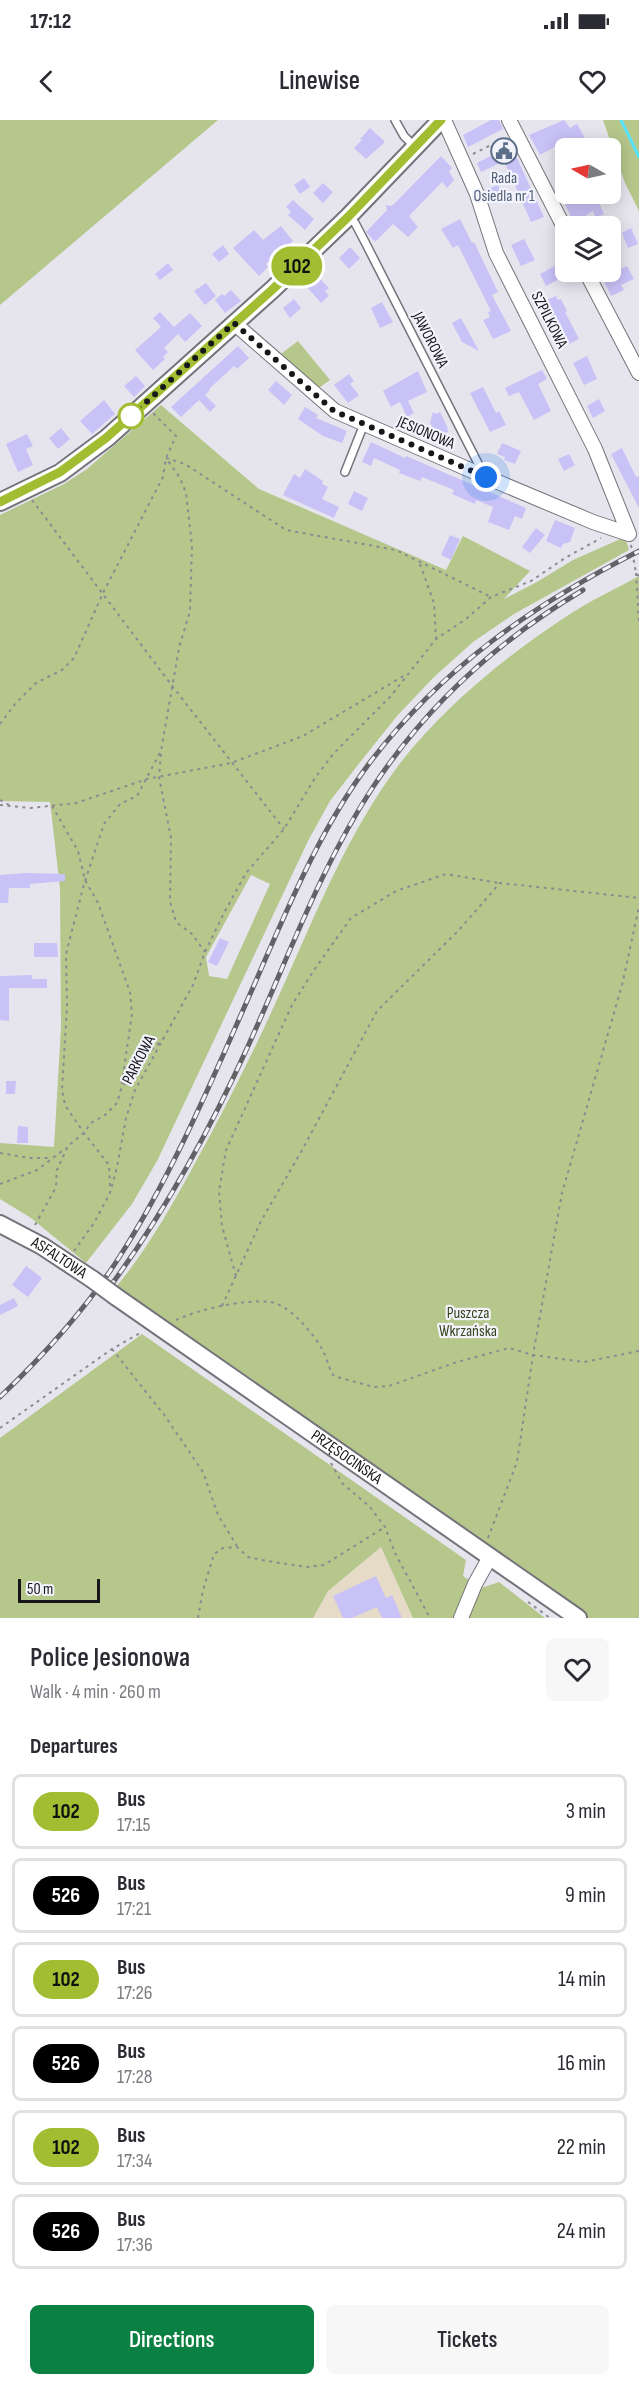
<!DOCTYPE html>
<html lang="en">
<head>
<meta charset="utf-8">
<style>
	body { margin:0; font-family:"Sofia Sans Condensed",sans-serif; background:#f7f7f7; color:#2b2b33; height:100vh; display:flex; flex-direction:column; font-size:22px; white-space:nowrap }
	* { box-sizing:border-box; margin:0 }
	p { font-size:20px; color:#7c7c81 }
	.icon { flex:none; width:33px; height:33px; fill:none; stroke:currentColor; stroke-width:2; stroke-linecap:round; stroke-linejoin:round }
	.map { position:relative; height:1498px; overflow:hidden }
	.sheet { display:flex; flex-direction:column; background:#fff; flex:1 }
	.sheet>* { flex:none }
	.badge { padding:0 12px; border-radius:20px; font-size:21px; line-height:39px }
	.needle { width:39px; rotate:279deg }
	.fabs { position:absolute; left:555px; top:18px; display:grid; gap:12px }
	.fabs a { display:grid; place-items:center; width:66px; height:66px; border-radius:9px; background:#fff; box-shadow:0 3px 15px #0003; font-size:30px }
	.scale { position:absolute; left:18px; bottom:15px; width:82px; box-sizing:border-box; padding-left:6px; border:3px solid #17171a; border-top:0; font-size:16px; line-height:21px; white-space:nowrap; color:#17171a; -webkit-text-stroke:4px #f3f3fc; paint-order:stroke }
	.you { position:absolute; width:30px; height:30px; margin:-15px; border:4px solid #fff; border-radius:50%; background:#1a73e8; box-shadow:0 0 0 9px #1a73e833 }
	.map>.badge { position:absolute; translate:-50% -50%; box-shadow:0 0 0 3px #fff }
	h2 { padding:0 30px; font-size:22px; line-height:54px }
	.round { display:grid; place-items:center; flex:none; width:63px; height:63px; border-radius:9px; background:#f7f7f7 }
	.overview { display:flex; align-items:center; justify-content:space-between; height:102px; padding:0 30px }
	h1 { font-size:28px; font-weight:600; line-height:45px }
	.button { display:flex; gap:12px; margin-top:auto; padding:12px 30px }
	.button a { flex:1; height:69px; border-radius:9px; background:#0b8043; color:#fff; font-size:24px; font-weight:600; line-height:69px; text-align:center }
	.button a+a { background:#f7f7f7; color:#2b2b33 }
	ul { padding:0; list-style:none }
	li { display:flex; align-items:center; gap:18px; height:75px; margin:0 12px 9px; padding:0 18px; border:3px solid #e1e1e2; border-radius:9px }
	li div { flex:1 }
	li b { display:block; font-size:22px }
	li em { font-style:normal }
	li .badge { min-width:66px; font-weight:700; text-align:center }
	.status { display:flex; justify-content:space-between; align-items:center; height:42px; padding:0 30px; background:#fff; direction:ltr }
	.status svg { height:16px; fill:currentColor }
	header { display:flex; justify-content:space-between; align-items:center; height:78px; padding:0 30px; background:#fff; font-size:27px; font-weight:600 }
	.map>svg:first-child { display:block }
</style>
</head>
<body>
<div class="status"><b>17:12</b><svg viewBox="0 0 49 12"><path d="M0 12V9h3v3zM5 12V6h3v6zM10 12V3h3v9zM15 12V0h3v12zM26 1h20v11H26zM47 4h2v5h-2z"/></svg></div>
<header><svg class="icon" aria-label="back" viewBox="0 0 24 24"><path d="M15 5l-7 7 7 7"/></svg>Linewise<svg class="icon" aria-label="heart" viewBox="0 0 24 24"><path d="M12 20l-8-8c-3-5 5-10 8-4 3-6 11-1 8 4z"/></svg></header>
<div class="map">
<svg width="639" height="1498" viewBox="0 0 639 1498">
	<rect width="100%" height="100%" fill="#e6e5ee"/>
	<path fill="#e6dbc7" d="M381,1427L413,1498H313L328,1471Z"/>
	<path fill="#b5c78b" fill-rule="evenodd" d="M0,0H218L0,185Z
		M603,0H639V91L625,63Z
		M298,221L330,260L316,270L278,236Z
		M161,285L259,369L446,450L463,416L530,451L504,479L537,462L573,440L625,417L629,430L514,494L473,522L433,558L397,596L361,641L330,681L308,721L157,1041L132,1084L86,1143L31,1098L0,1079V1023L54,1027L61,907L60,768L50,682L0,681V395L64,364L87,349ZM251,755L270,764L227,859L209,856L206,837Z
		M639,456V1498H588L250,1258L116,1167C147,1130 171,1087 194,1045C227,985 257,925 285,862C319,786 350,709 401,642C445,586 505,537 564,498C587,482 614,470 639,456Z
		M142,1214L466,1440L463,1456L469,1460L468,1472L455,1498H413L381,1427L328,1471L313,1498H0V1318Z
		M499,1462L545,1498H465L478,1469Z"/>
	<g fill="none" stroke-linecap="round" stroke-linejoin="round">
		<path stroke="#58e4fd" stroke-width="3" d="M621,0L639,37"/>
	</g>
	<path fill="#c9c2f7" d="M491,0H499L503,9L468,27L463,15Z
		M564,0L570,8L577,4L585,18L574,24L571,18L540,35L529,15Z
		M370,8L385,22L366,39L354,28L362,20L360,19Z
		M511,25L544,97L531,102L504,41L481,52L477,43Z
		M441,36L452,48L449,51L454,60L447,68L442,62L409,96L418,107L408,117L393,104L375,122L366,112L387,90L386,85L391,86L395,83Z
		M304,58L310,67L300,74L294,65Z
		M323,63L333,72L323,83L313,73Z
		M498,65L502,74L489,80L485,70Z
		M590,74H602L605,80L599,83L604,94L596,98L593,91L574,103L564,82L575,76L577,80Z
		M293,80L314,99L305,110L288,95L291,92L286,87Z
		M460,99L472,123L474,122L498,172L492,175L511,211L493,219L483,200L490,197L488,192L491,191L458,125L453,128L441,109Z
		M281,106L293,121L266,144L268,147L259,156L233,128L254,110L263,120Z
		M631,108L638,124L628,128L622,113Z
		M524,119L535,140L521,146L511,125Z
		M223,125L229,134L219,142L212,134Z
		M350,127L360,138L349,149L339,138Z
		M168,143L173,150L160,160L155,154Z
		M555,146L561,158L546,166L540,154Z
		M627,146L634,159L621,165L624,170L611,176L601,155L613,149L615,152Z
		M318,157L329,168L325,171L329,176L321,183L307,167Z
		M206,163L216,176L205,185L194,171Z
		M231,170L241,181L225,193L215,180L222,174L224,176Z
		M556,176L558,180L561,179L567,191L565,192L579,219L559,229L552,215L556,213L542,182Z
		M294,179L301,188L290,198L283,188Z
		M382,182L393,202L380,208L371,188Z
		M160,192L174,207L190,193L202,206L185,222L178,214L164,228L168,232L163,237L165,239L153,250L135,230L161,207L153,198Z
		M461,198L479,231L462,222L452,203Z
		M238,226L249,238L237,249L234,246L209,269L210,270L205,275L216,286L210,292L199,280L181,297L171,287Z
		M587,236L597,259L584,265L573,243Z
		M542,250L547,259L538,264L551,291L534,300L519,272L509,276L505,268Z
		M418,251L427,272L408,281L414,293L407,297L400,282L391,287L383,271Z
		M349,254L354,261L350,264L359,275L348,283L334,265Z
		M136,256L145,266L134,277L124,266Z
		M276,261L292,275L284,285L268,270Z
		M483,267L496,293L499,291L506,305L490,312L470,273Z
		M599,279L605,291L593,298L587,286Z
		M104,280L115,294L92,314L80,301Z
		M305,287L318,295L316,298L347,311L342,323L323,316L298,299Z
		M433,292L436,294L440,292L447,306L448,312L438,316L430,303Z
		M61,308L70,319L58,329L49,318Z
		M27,314L33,326L26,329L33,345L18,352L6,324Z
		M371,322L405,338L406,336L526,388L522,399L515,396L509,410L488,402L493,387L476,380L475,384L452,374L454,370L422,357L420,361L399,353L400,350L374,338L371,346L362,342Z
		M502,323L521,331L515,344L504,340L505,337L497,334Z
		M622,328L636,357L639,356V388L611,334Z
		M569,334L575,345L564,351L558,339Z
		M305,349L323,361L322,364L328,367L322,379L339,387L334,398L283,375L294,354L300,358Z
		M354,371L368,378L362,391L348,384Z
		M555,400L575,408L570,422L563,424L561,428L546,421Z
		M536,408L545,415L530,433L522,427Z
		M450,415L460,419L451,440L441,435Z
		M25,753L65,754V761L30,764V768H9L8,783H0V755Z
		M220,818L229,822L217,846L208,842Z
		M34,823H57L58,837H34Z
		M32,855V859H47V868H9V901L0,900V856Z
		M6,961H16L15,974H6Z
		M18,1006L28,1007V1023H17Z
		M26,1146L42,1158L28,1177L12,1165Z
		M14,1178L18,1186L0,1195V1185Z
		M376,1456L386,1478L392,1475L402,1498H382L377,1487L352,1498H343L333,1476Z"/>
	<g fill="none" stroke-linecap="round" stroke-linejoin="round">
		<g stroke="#74737b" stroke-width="10">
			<path id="service" d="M395,0L404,16L415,27
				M349,97L355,103L365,122L484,355
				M345,352L364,304"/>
		</g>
		<g stroke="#74737b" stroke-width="16">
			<path id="minor" d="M444,0L477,74L496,133L595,329L629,414
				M509,0L566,111
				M586,152L639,253
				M234,203L335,291L486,357L593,402L629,414
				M461,1498L475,1464L490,1437"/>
		</g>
		<g stroke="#74737b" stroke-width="20">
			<g id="tertiary">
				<path d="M0,382L60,353L107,318L273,169L348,97L441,0"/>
				<path id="s1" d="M0,1104L42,1126L92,1159"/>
				<path id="s2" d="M115,1176L578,1498"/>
			</g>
		</g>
		<path stroke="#8b8b91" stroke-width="2" stroke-dasharray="3 4.5" stroke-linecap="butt" d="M473,34L505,18
			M166,338L185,344L286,410L396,430L491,477
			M32,380L173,567L284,709
			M631,425L636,453L639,456
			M420,444L434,483L436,519
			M636,453L639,501
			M0,604L15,584L36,563L62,550L74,538L103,473L163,357L166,338L176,316L153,293
			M161,634L159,657L171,718L170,781L176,802L192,814L205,832
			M0,680L9,685
			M0,685L30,688L76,683L147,659L231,643L303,616L405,555
			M52,686L78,731L85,760L98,783L130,872L132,894L121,969
			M0,1033L30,1038H52
			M0,1064L37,1050L66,1028
			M110,1066L109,1045L84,1013L65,985L62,970L67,886L66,834L84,764L104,704L120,684L137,676L161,631L179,528L190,491L192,426L186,373L180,358L166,338
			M35,1105L55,1069L57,1061L56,1052L68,1026L84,1013L91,1003L105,995L117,983L121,969L140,941L163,919
			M74,1131L94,1103L110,1073L117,1047L126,998L135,970L193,865L205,832L225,791L246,753L284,709L315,658L334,633L390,577L436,519L466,499L491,477L531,461L565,438L601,418
			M236,1156L222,1106L219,1071L226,1030L292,885L314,850L351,798L396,771L446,754L499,763
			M222,1186L261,1101L301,1032L377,891L458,811L500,763L639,778
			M176,1200C200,1189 243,1179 270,1182C289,1184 315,1215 323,1231C328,1240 328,1248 334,1256L374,1267L389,1266L457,1242L509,1228L533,1235L584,1242L639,1231
			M112,1229L165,1296L203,1352L218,1395L237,1426
			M0,1308L112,1229L142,1212
			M331,1343L342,1363L370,1387L385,1407L395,1433L430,1498
			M488,1418L517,1342L533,1235L562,1073L622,865L639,787
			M528,1482L550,1498
			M198,1498L203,1470L214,1434L223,1428L237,1427L248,1437L267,1441L307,1447L324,1445L385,1407"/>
		<use href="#service" stroke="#fff" stroke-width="7"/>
		<use href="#minor" stroke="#fff" stroke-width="14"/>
		<use href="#tertiary" stroke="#fff" stroke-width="16"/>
		<g stroke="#626267" stroke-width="5">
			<path id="rail" d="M109,1168C165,1092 210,1010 249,924C288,838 321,746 373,667C427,585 499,520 583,470
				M0,1277C44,1235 87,1188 120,1136C175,1050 214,955 255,863C288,787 321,707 371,641C444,546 533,485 639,431"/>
		</g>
		<use href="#rail" stroke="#f3f3fc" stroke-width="3" stroke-dasharray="9" stroke-linecap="butt"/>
		<g stroke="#74737b" stroke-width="20" stroke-linecap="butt">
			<path id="tertiary-bridge" d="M92,1159L115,1176"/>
		</g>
		<use href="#tertiary-bridge" stroke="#fff" stroke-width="16"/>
	</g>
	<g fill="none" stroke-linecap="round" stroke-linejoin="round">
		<g stroke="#fff" stroke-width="14">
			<path id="line" d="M0,382L60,352L106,318L273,169L348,97L441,0"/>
		</g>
		<use href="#line" stroke="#a2bd31" stroke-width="9"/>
		<path stroke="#17171a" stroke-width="6" stroke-dasharray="0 10.8" d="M131,296L234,203L334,291L486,357"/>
	</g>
	<defs>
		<g id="civic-ring" transform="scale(1.35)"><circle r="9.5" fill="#f3f3fc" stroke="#5c6f8a" stroke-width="1.5"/><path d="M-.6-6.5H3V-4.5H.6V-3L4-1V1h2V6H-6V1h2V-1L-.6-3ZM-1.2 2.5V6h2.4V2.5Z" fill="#5c6f8a"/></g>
	</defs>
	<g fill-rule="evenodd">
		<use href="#civic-ring" x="504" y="31"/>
	</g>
	<circle fill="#fff" stroke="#a2bd31" stroke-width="3" cx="131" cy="296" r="12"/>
	<g text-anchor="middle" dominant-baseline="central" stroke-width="4.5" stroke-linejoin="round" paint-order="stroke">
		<g font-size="16" fill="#4e5e75" stroke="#f3f3fc">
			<text x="504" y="58">Rada<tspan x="504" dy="18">Osiedla nr 1</tspan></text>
		</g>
		<g font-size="16" fill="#17171a" stroke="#f3f3fc">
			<text transform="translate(549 200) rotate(63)">SZPILKOWA</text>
			<text transform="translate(430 220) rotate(63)">JAWOROWA</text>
			<text transform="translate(426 313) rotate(23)">JESIONOWA</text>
			<text transform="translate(139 940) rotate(-62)">PARKOWA</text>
			<text stroke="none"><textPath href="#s1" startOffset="68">ASFALTOWA</textPath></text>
			<text stroke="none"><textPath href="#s2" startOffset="282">PRZĘSOCIŃSKA</textPath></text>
		</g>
		<g font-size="16" fill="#39431c" stroke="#f3f3fc">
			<text x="468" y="1193">Puszcza<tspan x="468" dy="18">Wkrzańska</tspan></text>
		</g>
	</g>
</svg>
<div class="fabs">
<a><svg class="needle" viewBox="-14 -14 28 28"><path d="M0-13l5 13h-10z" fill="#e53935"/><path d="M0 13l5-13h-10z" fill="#7c7c81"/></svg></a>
<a><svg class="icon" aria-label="layers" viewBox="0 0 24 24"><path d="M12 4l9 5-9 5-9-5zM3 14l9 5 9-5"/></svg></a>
</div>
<div class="scale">50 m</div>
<div class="you" style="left:486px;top:357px"></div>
<b class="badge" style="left:297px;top:146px;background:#a2bd31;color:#111">102</b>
</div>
<section class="sheet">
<div class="overview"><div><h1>Police Jesionowa</h1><p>Walk · 4 min · 260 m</p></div><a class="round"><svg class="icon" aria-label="heart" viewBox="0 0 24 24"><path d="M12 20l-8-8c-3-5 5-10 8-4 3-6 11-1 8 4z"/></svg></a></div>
<h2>Departures</h2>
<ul>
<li><span class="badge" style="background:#a2bd31;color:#111">102</span><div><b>Bus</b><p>17:15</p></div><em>3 min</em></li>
<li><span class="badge" style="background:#000;color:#fff">526</span><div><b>Bus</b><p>17:21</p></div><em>9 min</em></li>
<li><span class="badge" style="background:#a2bd31;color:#111">102</span><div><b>Bus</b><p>17:26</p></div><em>14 min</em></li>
<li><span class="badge" style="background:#000;color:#fff">526</span><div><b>Bus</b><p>17:28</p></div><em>16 min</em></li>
<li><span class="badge" style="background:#a2bd31;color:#111">102</span><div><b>Bus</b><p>17:34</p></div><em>22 min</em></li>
<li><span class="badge" style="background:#000;color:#fff">526</span><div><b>Bus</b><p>17:36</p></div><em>24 min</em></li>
</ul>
<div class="button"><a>Directions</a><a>Tickets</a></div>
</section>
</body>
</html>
